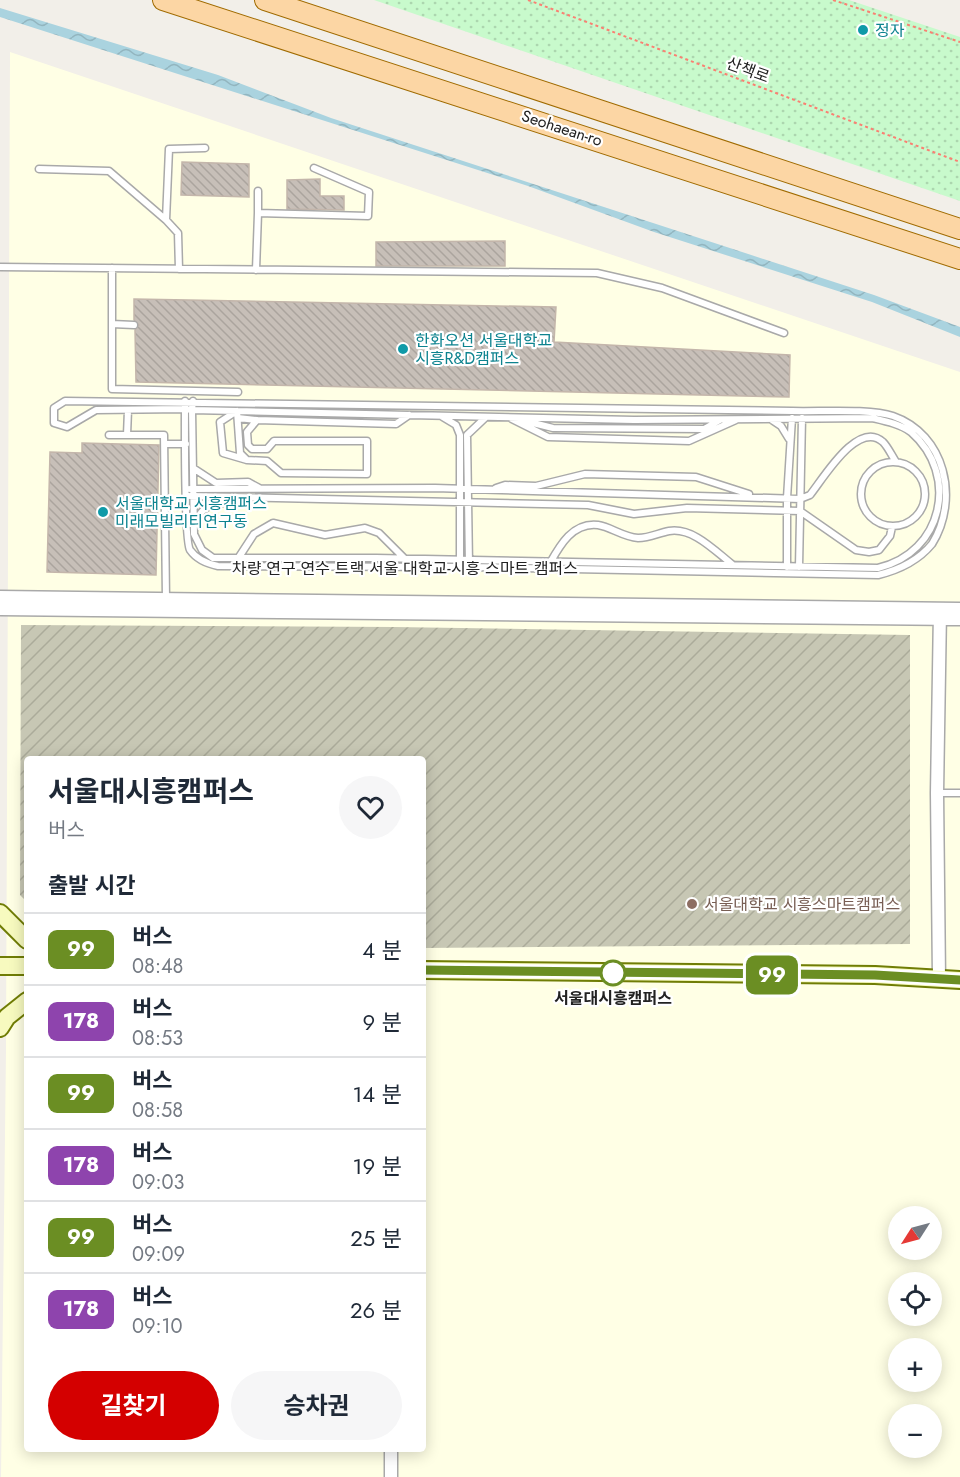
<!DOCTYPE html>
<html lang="ko">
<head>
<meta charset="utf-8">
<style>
	body { margin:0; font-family:Jost,"Noto Sans KR",sans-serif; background:#f6f6f7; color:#1f2937; height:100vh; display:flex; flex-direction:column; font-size:22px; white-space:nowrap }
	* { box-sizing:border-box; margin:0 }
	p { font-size:20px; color:#747a83 }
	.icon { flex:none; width:33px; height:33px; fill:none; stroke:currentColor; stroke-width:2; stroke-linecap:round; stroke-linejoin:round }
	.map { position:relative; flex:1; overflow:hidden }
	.panel { position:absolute; left:24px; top:756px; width:402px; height:696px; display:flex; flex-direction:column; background:#fff; border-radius:6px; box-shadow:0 3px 15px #0003 }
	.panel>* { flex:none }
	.badge { padding:0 12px; border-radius:9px; font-size:21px; line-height:39px }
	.needle { width:39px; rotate:234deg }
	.tools { position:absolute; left:888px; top:1206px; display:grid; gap:12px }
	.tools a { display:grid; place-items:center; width:54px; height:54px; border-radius:50%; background:#fff; box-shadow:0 3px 15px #0003; font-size:30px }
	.map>.badge { position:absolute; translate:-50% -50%; box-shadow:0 0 0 3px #fff }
	h2 { padding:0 24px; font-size:22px; line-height:54px }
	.round { display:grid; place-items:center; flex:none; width:63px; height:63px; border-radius:32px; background:#f6f6f7 }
	.summary { display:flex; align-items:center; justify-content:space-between; height:102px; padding:0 24px }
	h1 { font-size:28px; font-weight:700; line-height:45px }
	.button { display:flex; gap:12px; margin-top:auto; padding:12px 24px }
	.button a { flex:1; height:69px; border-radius:36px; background:#d40000; color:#fff; font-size:24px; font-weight:700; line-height:69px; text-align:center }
	.button a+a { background:#f6f6f7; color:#1f2937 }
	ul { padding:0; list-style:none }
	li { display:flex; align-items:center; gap:18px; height:72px; padding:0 24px; border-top:2px solid #e0e1e3 }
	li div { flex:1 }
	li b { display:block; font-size:22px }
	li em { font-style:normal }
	li .badge { min-width:66px; font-weight:700; text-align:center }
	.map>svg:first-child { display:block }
</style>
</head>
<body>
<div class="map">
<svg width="960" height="1477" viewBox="0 0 960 1477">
	<defs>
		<pattern id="construction-furrows" width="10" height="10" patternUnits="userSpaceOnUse" patternTransform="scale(1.5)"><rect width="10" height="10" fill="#c7c7b4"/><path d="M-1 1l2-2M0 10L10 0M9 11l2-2" fill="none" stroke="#abab9a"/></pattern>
		<pattern id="park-dots" width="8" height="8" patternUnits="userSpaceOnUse" patternTransform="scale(1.5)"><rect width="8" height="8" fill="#c8facc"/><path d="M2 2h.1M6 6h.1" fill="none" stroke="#acd6af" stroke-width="1.8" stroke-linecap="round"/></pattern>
		<pattern id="water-waves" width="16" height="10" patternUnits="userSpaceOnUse" patternTransform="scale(1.5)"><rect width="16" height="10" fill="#aad3df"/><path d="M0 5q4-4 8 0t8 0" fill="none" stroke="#92b5bf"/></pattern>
		<pattern id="building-back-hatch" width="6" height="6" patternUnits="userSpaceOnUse" patternTransform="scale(1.5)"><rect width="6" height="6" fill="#c7bfb8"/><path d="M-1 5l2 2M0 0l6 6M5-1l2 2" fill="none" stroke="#aba49e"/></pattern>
	</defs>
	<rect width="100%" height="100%" fill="#f2efe9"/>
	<path fill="#ffffe5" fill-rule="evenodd" d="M10,52L960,372V1477H1L6,1049ZM27,759H423V1449H27ZM898,1216H932V1250H898ZM898,1282H932V1316H898ZM898,1348H932V1382H898ZM898,1414H932V1448H898Z"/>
	<path fill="url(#construction-furrows)" d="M21,625L394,627L910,635V944L423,948V759H27V902L20,895Z"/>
	<path fill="url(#park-dots)" d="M374,0H849L960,37V201Z"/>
	<path fill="url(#water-waves)" d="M0,8L218,75L331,118L874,295L960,327V337L872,302L654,232L528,186L0,17Z"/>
	<path fill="url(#building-back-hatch)" stroke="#c4b6ab" stroke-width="1.5" d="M182,162L249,164V197L181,195Z
		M320,179V196H344V210L287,209V180Z
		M505,241V266H376V242Z
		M134,299L556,307L554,342L790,355L789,397L136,382L135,330L139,325L134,320Z
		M82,443L159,445L156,575L47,572L50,452L82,453Z"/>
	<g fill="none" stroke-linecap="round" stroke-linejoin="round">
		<g stroke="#a9a9a9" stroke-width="9">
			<path id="lane" d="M39,169L109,171L166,220
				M258,191V213
				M0,267L597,273L662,288L784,333
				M112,268V389L238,392
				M179,269L178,233L166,220L169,149L205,148
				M256,270L258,213L368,216L369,192L314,168
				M112,324L134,325
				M185,401C185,422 184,540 190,550C197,560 208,564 218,566L468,567L878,575C899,570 918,561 932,544C960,499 945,434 893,416C870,408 818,412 792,411L65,401L54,408V423L67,427L96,410L185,409L192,410L237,411L634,420L872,418C885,421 900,424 911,432C960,475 943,553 878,568L376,558H213L202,550L194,534L192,410L193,401
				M441,416L456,425L460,435V564
				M238,418L257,420
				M512,419L548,437L689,441L736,420
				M521,420L553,428L704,429L720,420
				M772,420L781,426L789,439
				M109,435H164L166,599
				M127,435L128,410
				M165,444H186
				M247,460L223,453L220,422L237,411L240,453L247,460L267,461L281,473L367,474V441H274L267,449H252L248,445L247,432L257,420L396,424L409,415
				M861 494a32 32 0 1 1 64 0a32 32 0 1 1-64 0Z
				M193,468L216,483L248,482L259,488
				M496,488L505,485L536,486L585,474L696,477L749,494
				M190,489L435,488L800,499L810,495C823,479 858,419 883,442C888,447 892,456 896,462
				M190,496L588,505L634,514L687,508L800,511L856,550L869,552L879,550L890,536L892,527
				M196,525C201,499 222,506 242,499
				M239,557L254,534L273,523L325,535L365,528L379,533L406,560
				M550,563C560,545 573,522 598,525C611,527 623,537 638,538C650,538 658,533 669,531C693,527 715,551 733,565
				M469,564L467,435L486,417
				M787,567V498L792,418
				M799,567L802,418
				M937,793H960"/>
		</g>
		<g stroke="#a9a9a9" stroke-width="15">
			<path id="street" d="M0,597L960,609
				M0,609L960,619
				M939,979L937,793L940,611
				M391,1477V1449"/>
		</g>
		<g stroke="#707d05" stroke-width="20">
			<path id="secondary" d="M0,913L27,940
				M0,966H27
				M423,970L875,975L960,980
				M0,1028L7,1017L27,1001"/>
		</g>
		<g stroke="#a06b00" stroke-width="22">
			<path id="primary" d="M163,0L960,259
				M265,0L960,229"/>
		</g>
		<path stroke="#fa8072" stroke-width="2" stroke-dasharray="3 3" stroke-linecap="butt" d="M528,0L960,162
			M833,0L960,42"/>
		<use href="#lane" stroke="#fff" stroke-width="6"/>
		<use href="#street" stroke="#fff" stroke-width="12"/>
		<use href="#secondary" stroke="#f7fabf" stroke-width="16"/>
		<use href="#primary" stroke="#fcd6a4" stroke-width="20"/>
	</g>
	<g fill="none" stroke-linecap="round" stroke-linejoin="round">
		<g stroke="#fff" stroke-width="14">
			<path id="line" d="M423,970L875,975L960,980"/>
		</g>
		<use href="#line" stroke="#6b8e23" stroke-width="9"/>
	</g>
	<g fill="#0f9aa8" stroke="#fff" stroke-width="2">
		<circle cx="863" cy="30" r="6"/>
		<circle cx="403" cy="349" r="6"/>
		<circle cx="103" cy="512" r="6"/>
	</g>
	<circle fill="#8d6e63" stroke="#fff" stroke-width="2" cx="692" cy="904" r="6"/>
	<circle fill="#fff" stroke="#6b8e23" stroke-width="3" cx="613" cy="973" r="12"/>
	<g text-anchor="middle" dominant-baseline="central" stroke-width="4.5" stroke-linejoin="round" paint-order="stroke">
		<g font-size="16" fill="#0d838f" stroke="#fff" text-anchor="start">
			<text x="875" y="30">정자</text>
			<text x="415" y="340">한화오션 서울대학교<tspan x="415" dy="18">시흥R&amp;D캠퍼스</tspan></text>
			<text x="115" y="503">서울대학교 시흥캠퍼스<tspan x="115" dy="18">미래모빌리티연구동</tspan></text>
		</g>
		<g font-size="16" fill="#222" stroke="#fff">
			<text transform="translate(748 70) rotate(20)">산책로</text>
			<text transform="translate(562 128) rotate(18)">Seohaean-ro</text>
			<text x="405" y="568">차량 연구 연수 트랙 서울 대학교-시흥 스마트 캠퍼스</text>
		</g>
		<g font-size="16" fill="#785e54" stroke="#fff" text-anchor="start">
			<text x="704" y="904">서울대학교 시흥스마트캠퍼스</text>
		</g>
		<g font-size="16" font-weight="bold" fill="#222" stroke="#fff">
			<text x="613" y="998">서울대시흥캠퍼스</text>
		</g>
	</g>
</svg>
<div class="tools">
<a><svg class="needle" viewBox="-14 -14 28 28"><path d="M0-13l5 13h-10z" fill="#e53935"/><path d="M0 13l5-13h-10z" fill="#747a83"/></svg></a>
<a><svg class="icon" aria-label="locate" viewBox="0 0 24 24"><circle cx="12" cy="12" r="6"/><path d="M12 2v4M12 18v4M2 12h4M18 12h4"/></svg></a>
<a>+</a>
<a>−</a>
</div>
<b class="badge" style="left:772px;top:975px;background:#6b8e23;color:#fff">99</b>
<section class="panel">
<div class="summary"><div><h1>서울대시흥캠퍼스</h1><p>버스</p></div><a class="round"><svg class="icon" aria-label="heart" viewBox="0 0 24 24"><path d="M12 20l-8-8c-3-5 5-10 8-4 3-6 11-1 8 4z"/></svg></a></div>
<h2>출발 시간</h2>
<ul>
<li><span class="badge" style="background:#6b8e23;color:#fff">99</span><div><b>버스</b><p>08:48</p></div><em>4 분</em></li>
<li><span class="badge" style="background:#8e44ad;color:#fff">178</span><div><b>버스</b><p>08:53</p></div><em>9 분</em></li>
<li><span class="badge" style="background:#6b8e23;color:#fff">99</span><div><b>버스</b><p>08:58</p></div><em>14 분</em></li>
<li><span class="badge" style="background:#8e44ad;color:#fff">178</span><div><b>버스</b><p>09:03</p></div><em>19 분</em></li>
<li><span class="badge" style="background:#6b8e23;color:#fff">99</span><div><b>버스</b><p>09:09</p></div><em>25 분</em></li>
<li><span class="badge" style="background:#8e44ad;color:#fff">178</span><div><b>버스</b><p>09:10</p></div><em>26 분</em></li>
</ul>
<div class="button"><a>길찾기</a><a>승차권</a></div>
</section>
</div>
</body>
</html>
